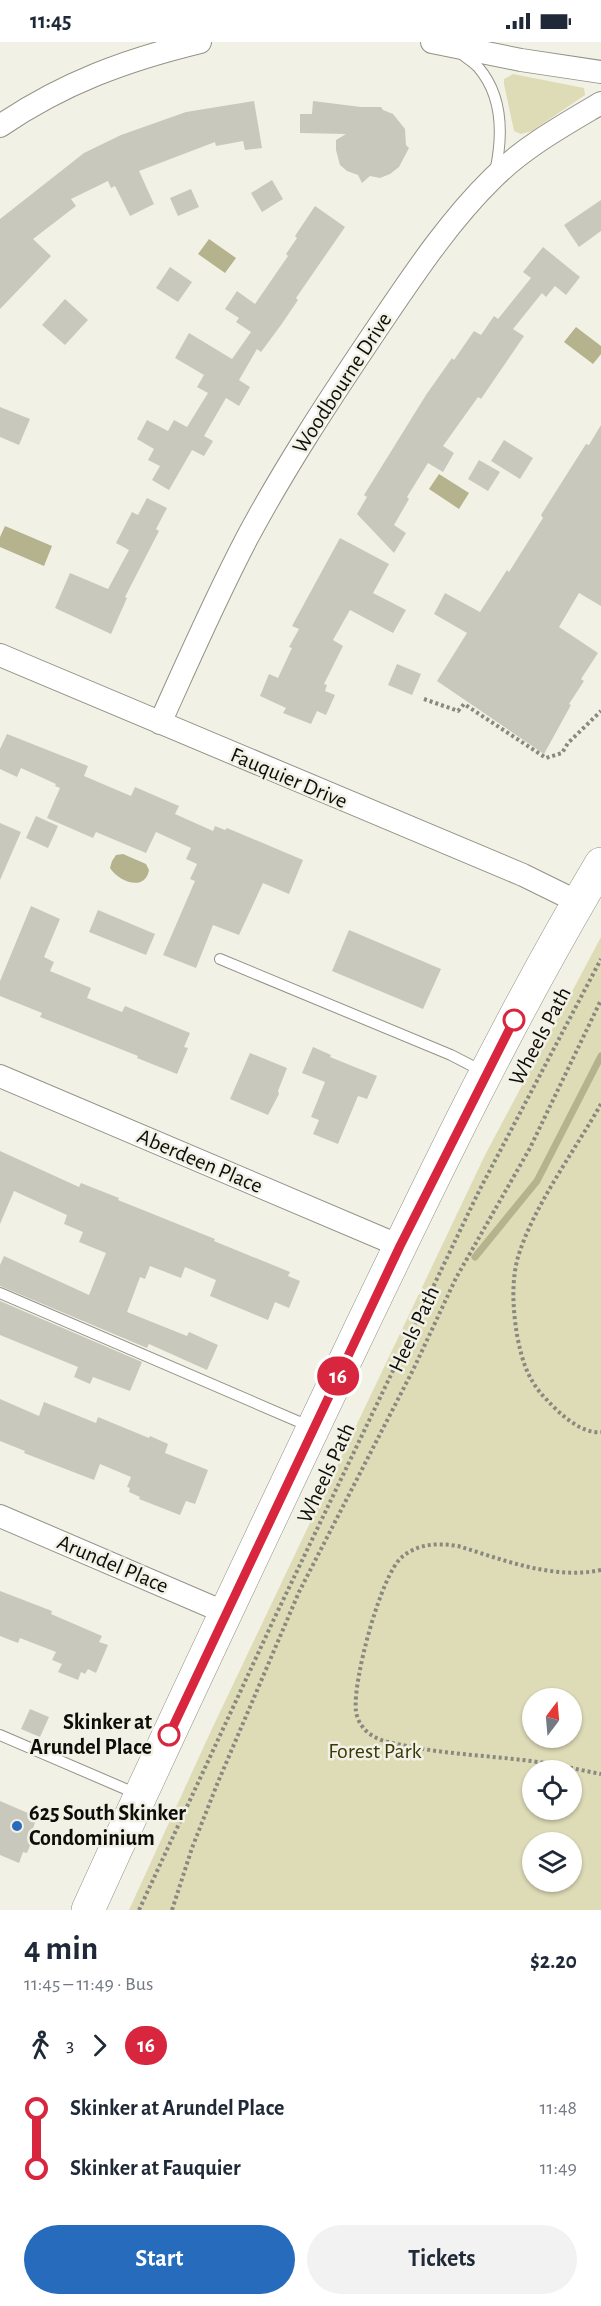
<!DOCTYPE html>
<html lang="en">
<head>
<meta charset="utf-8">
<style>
	body { margin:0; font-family:"Alegreya Sans",sans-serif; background:#f2f2f3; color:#1f2937; height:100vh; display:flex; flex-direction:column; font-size:22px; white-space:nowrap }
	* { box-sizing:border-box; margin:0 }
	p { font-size:20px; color:#747a83 }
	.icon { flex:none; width:33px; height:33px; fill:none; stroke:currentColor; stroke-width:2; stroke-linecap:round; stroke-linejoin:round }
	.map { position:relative; height:1868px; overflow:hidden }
	.side { display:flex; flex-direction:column; background:#fff; flex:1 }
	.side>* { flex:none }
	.badge { padding:0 12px; border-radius:20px; font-size:21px; line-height:39px }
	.needle { width:39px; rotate:16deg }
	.fabs { position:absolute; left:522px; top:1646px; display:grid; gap:12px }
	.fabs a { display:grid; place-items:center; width:60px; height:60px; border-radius:50%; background:#fff; box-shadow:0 2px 4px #0004; font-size:30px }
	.map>.badge { position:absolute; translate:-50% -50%; box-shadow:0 0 0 3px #fff }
	.legs { display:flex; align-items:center; gap:9px; height:66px; padding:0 24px; font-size:20px }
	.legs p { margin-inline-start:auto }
	.summary { display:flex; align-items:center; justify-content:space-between; height:102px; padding:0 24px }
	h1 { font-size:33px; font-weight:700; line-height:45px }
	.action { display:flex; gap:12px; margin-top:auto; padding:12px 24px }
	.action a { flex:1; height:69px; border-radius:36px; background:#266bbc; color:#fff; font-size:24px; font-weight:700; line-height:69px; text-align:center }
	.action a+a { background:#f2f2f3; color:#1f2937 }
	ul { padding:0 24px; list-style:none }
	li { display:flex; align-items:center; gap:21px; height:60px; font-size:22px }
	li i { display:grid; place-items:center; width:9px; height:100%; margin:0 8px; background:currentColor }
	li i::after { content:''; width:15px; height:15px; margin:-8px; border:4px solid; border-radius:50%; background:#fff }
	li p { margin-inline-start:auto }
	li:first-child i { background:linear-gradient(#0000 50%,currentColor 0) }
	li:last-child i { background:linear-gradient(currentColor 50%,#0000 0) }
	.status { display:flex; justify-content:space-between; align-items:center; height:42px; padding:0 30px; background:#fff; direction:ltr }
	.status svg { height:16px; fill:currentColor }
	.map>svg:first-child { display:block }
</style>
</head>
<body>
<div class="status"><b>11:45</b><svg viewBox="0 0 49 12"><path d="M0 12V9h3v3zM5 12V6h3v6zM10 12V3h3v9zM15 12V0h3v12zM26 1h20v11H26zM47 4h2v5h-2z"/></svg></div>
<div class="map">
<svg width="601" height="1868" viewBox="0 0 601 1868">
	<rect width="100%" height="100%" fill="#f2f1e5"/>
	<path fill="#dedcb7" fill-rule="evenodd" d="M513,32L584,46L585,53L532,89L521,92L514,89L504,42V37Z
		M601,895V1868H129L210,1691L485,1113ZM532,1656H572V1695H532ZM532,1728H572V1767H532ZM532,1800H572V1839H532Z"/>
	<path fill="#b5b38d" d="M209,197L236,216L225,231L198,212Z
		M576,285L601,304V312L593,322L564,300Z
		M439,432L469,451L459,467L429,447Z
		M5,484L52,504L44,524L0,505V495Z
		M123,812L146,822L149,828C145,850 119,840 110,826L112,819L116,813Z"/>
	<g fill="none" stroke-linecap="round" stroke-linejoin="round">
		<path stroke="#b5b38d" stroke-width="7" d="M475,1215L537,1139L601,1014"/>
	</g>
	<path fill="#c9c8bc" d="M254,59L262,106L245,108L243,99L216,104L215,100L139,129L154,162L130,174L115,144L111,146L108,139L71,157L76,164L33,197L51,214L0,267V177L84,111L121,93L186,70Z
		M313,59L361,65H381L383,68L393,72L405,87L406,103L409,106L399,125L390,132L380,136L370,134L362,141L358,133L347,129L340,123L336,108V98L346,92L300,91V72H312Z
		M272,138L283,157L262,170L251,151Z
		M191,147L199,165L178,174L170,156Z
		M601,158V189L579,205L564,183Z
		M315,164L345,185L296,256L298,258L281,283L261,310L257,307L239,338L250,345L239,364L226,356L204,394L213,399L204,414L192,408L169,448L152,438L160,424L148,418L154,407L137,397L147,378L168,389L174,378L187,385L208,351L197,345L204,333L175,316L189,291L232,317L251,290L236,280L239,276L225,267L237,249L255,262L288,214L286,212L297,196L295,194Z
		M543,205L580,235L566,253L555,244L546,255L542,251L513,287L524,294L481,357L478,355L443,404L454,411L443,430L428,421L407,455L409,457L394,483L406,491L394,511L357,472L367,455L364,453L426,353L452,316L454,318L474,289L481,293L494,274L498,277L531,236L523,230Z
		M170,225L192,240L178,260L156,246Z
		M65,257L88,278L65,303L42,283Z
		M0,365L30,377L19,403L0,395Z
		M601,383V564L579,551L559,585L598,611L581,637L584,639L569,662L571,663L544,712L437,639L467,591L434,572L445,551L480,570L507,528L509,530L543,476L541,473L586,402L589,403Z
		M504,398L533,416L520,437L491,419Z
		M479,418L500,430L488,449L468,437Z
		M147,456L167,466L156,487L159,489L125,555L127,556L111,592L55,566L70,531L108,547L129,508L116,501L132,470L138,473Z
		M340,496L389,522L373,551L406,568L393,591L350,568L333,598L343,604L324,642L327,643L325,649L335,653L326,673L317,669L311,682L283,671L286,666L260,654L269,632L278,636L292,606L289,605L299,587L292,584Z
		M397,622L421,632L412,653L388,643Z
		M7,692L88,724L84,734L131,754L135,745L179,764L175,772L213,789L215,784L225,788L227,786L303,818L289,852L263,841L239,893L213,883L196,926L163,913L195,839L190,837L197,822L186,817L191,806L156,790L146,811L96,790L93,796L47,776L60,746L55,744L56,742L21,726L17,735L0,727V707Z
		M36,774L58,784L48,806L26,796Z
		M0,781L21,790L0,838Z
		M31,864L60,877L44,915L54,920L50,929L91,946L87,956L122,970L125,964L190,991L184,1005L188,1006L177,1032L137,1016L138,1014L40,975L42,971L0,954V939Z
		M98,868L155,892L146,913L89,890Z
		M349,888L441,927L423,967L332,929Z
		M313,1005L331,1013L330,1015L377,1034L367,1057L358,1054L338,1102L313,1092L319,1078L311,1075L325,1040L302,1031Z
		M250,1011L287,1026L278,1049L279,1052L268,1073L230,1057Z
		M0,1109L79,1145L81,1141L119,1156L118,1158L215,1197L214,1199L290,1230L288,1234L300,1239L289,1266L275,1260L268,1278L210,1254L216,1238L185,1225L181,1236L150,1224L145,1237L140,1235L127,1270L187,1294L189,1290L218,1303L207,1328L149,1302L147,1306L0,1244V1223L4,1214L89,1253L106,1211L79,1200L83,1190L64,1182L67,1173L14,1149L0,1182Z
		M0,1259L142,1320L130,1349L93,1335L90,1342L74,1335L78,1325L0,1293Z
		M0,1357L39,1374L44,1360L96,1381L98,1375L149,1396L150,1394L168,1402L165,1411L208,1428L195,1462L186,1459L180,1473L139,1457L140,1455L129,1450L130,1446L127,1445L131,1435L100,1422L94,1438L24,1411L25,1409L0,1399Z
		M0,1549L52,1569L51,1572L102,1594L99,1600L108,1603L96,1631L88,1627L85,1632L81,1630L78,1638L58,1630L62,1622L52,1618L56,1610L20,1596L18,1601L0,1594Z
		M30,1667L49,1675L40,1695L21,1687Z
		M0,1759L37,1775L31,1792L34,1794L27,1811L23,1810L19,1821L0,1813Z"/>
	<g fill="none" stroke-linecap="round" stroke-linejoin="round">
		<g stroke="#939286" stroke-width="12">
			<path id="service" d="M459,10C465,15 473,20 478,25C504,55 503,94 495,130
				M220,917L451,1013L484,1030
				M0,1251L311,1385
				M0,1693L137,1752"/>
		</g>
		<g stroke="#939286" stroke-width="24">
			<path id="minor" d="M432,0L521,18L601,30
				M0,84C63,41 126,18 200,0
				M0,613L523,833L578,860
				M160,681C188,619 215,557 247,496C285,425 329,358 374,291C410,238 447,181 493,136C524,105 564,83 601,61
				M0,1034L400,1204
				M0,1474L226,1571"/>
		</g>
		<g stroke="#939286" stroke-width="34">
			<path id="primary" d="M88,1868C174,1678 264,1489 354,1300C431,1139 509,976 601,822"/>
		</g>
		<path stroke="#8a8981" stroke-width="4" stroke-dasharray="3 3" stroke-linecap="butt" d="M424,657L458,669L464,662L546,716L562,711L568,701L601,669
			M601,1062C575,1108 533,1165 518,1215C511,1240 513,1268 517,1293C522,1319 528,1339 547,1358C560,1372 581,1392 601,1390
			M601,1528C553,1538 504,1518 458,1504C438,1501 419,1501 402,1515C381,1532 352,1641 356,1669C357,1679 364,1689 373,1694C384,1701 399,1702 412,1705C454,1713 496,1714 538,1720C559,1723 580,1728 601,1732
			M139,1868L274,1577L479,1149L601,917
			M172,1868L192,1806L218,1740L299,1550L414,1326L456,1236L530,1106L601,958"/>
		<use href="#service" stroke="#fff" stroke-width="10"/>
		<use href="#minor" stroke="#fff" stroke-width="22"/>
		<use href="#primary" stroke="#fff" stroke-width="33"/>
	</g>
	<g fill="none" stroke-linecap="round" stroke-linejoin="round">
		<g stroke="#fff" stroke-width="14">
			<path id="line-1" d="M169,1693L400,1204L514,978"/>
		</g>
		<use href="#line-1" stroke="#d7263d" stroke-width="9"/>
	</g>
	<g fill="#fff" stroke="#d7263d" stroke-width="3">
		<circle cx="514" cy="978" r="10"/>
		<circle cx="169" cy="1693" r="10"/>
	</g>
	<circle fill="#266bbc" stroke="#f2f1e5" stroke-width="2" cx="17" cy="1784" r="6"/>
	<g text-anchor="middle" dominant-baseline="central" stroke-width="5" stroke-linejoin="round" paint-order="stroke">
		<g font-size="22" fill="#0e0d09" stroke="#f2f1e5">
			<text transform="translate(342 341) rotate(-57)">Woodbourne Drive</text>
			<text transform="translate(289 736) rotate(23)">Fauquier Drive</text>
			<text transform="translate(540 994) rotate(-62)">Wheels Path</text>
			<text transform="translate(200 1119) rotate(23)">Aberdeen Place</text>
			<text transform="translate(414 1287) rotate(-65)">Heels Path</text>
			<text transform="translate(326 1431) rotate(-65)">Wheels Path</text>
			<text transform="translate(113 1522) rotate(23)">Arundel Place</text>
		</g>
		<g font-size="22" font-weight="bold" fill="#0e0d09" stroke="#f2f1e5" text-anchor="end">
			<text x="152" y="1680">Skinker at<tspan x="152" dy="25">Arundel Place</tspan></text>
		</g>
		<g font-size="22" fill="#3c3807" stroke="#f2f1e5">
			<text x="375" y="1709">Forest Park</text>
		</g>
		<g font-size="22" font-weight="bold" fill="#0e0d09" stroke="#f2f1e5" text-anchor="start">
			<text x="29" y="1771">625 South Skinker<tspan x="29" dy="25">Condominium</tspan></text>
		</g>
	</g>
</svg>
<div class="fabs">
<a><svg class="needle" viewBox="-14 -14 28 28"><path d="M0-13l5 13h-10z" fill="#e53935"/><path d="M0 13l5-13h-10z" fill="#747a83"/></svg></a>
<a><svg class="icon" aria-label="locate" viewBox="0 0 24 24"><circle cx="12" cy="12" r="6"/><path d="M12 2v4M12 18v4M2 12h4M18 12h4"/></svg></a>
<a><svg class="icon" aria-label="layers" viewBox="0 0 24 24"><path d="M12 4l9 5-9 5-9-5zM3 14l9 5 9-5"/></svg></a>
</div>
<b class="badge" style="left:338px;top:1334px;background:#d7263d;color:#fff">16</b>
</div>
<section class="side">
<div class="summary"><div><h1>4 min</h1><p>11:45 – 11:49 · Bus</p></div><b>$2.20</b></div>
<div class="legs"><svg class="icon" aria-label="walk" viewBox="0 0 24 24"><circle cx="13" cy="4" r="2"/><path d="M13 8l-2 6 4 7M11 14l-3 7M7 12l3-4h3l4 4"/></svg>3<svg class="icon" aria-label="forward" viewBox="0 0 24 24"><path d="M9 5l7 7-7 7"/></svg><b class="badge" style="background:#d7263d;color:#fff">16</b></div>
<ul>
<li><i style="color:#d7263d"></i><b>Skinker at Arundel Place</b><p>11:48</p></li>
<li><i style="color:#d7263d"></i><b>Skinker at Fauquier</b><p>11:49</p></li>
</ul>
<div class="action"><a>Start</a><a>Tickets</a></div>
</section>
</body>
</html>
